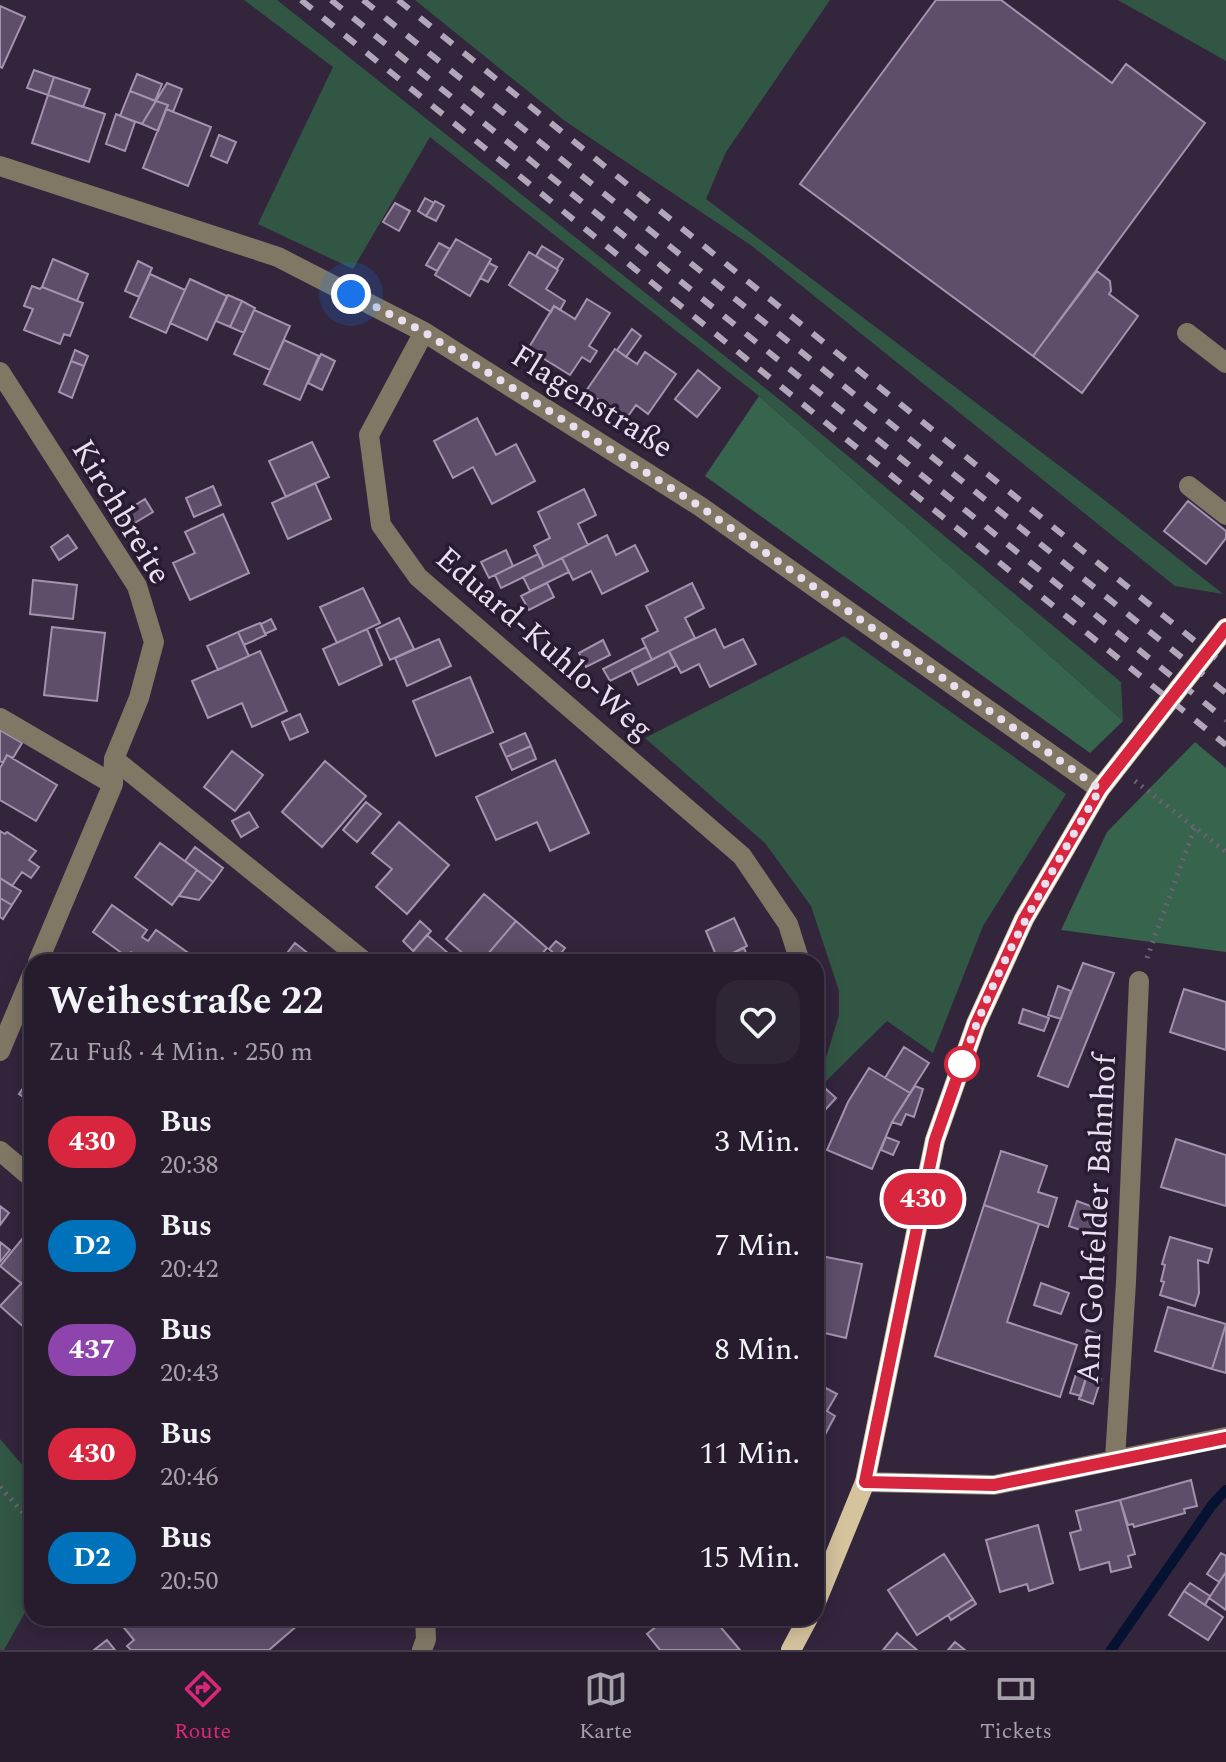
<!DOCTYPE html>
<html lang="de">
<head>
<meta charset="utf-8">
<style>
	body { margin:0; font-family:Spectral,serif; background:#2e2535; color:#f1f3f6; height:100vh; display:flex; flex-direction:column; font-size:30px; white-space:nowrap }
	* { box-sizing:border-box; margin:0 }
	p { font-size:26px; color:#a4a1aa }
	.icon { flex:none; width:44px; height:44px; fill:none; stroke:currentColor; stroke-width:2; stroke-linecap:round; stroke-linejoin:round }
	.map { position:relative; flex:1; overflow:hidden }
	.panel { position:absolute; left:24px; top:954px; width:800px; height:672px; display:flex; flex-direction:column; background:#261c2d; border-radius:24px; box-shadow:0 4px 20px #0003,0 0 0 2px #423a49 }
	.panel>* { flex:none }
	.badge { padding:0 16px; border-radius:26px; font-size:28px; line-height:52px }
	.you { position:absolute; width:40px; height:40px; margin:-20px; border:6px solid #fff; border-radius:50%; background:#1a73e8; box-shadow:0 0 0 12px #1a73e833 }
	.map>.badge { position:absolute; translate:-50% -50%; box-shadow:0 0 0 4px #fff }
	.round { display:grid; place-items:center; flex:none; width:84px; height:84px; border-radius:24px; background:#2e2535 }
	.summary { display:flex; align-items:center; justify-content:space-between; height:136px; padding:0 24px }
	h1 { font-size:38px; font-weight:700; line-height:60px }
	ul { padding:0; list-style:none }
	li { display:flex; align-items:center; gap:24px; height:104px; padding:0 24px }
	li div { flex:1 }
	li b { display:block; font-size:30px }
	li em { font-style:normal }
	li .badge { min-width:88px; font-weight:700; text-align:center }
	.tab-bar { display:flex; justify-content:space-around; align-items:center; height:112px; border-top:2px solid #423a49; background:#261c2d; font-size:22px; color:#a4a1aa }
	.tab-bar a { display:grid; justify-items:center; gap:4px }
	.tab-bar .active { color:#db2777 }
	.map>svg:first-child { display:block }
</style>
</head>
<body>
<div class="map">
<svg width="1226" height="1650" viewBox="0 0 1226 1650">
	<rect width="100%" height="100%" fill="#33253c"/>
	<path fill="#325644" d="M244,0H277L785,404L1121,682L1123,721L759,396L430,137L353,269L258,224L333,67Z
		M415,0H830L726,152L706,199L1098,495L1223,594L1175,586L752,246L565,121Z
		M1118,0H1226V61Z
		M844,636L1066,794L983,926L933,1053L887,1021L816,1091L839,1015V991L811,906L765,843L645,738Z
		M0,1439L32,1476V1600L4,1650H0Z"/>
	<path fill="#36644d" d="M759,396L1123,721L1090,753L705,476Z
		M1195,742L1226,768V952L1061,930L1107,832Z"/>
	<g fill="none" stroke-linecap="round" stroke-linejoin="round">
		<path stroke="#051231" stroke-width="10" d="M1111,1650L1212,1505L1226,1490"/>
	</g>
	<path fill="#5e4e69" stroke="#a492af" stroke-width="2" d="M936,0H1001L1112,83L1126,64L1205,123L1033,356L800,184Z
		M0,6L25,17L2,68L0,67Z
		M34,70L54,77L48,95L27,88Z
		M137,74L162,84L155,101L130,91Z
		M54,77L90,89L83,107L48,95Z
		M167,83L182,89L173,112L166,109L168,105L156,101Z
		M130,91L156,101L142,124L120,116Z
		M48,95L105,114L89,162L32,143Z
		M156,101L168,105L158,131L142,124Z
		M166,109L211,127L188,186L143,168Z
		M116,114L135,122L125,151L106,144Z
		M219,135L236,142L227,163L211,156Z
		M425,198L434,203L426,216L418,211Z
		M435,201L444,206L436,221L426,216Z
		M395,203L410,211L399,231L383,222Z
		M456,239L491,259L470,296L435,275Z
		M439,243L450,249L437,271L426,265Z
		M542,246L563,259L557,269L536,256Z
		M529,252L558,270L546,289L565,301L560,310L554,306L551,312L509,285Z
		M53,259L88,274L77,301L42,287Z
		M138,261L152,268L139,297L125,291Z
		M489,263L497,267L488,282L480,278Z
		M1097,271L1110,281L1111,291L1109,294L1138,316L1082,393L1033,356Z
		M150,274L185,290L166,333L130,317Z
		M190,279L227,296L207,340L170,323Z
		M32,286L40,289L42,287L83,303L70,336L64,334L60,344L24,330L33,309L24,306Z
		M228,295L242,301L230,327L216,321Z
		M587,299L610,313L589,346L597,351L590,362L582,357L570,375L528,349L554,306L575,319Z
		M242,301L255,308L244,333L230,327Z
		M254,310L290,326L270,370L234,354Z
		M632,329L641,336L626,357L617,350Z
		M284,340L319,356L300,400L264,384Z
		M615,349L637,364L645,352L676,374L648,414L636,405L626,419L586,391Z
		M75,350L88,356L84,366L71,361Z
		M321,354L335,361L322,390L308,383Z
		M71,361L84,366L72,398L59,392Z
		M698,370L720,388L697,417L675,399Z
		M477,418L496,455L516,444L535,481L492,504L473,467L453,478L434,441Z
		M312,442L329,477L286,497L269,461Z
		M315,483L331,519L288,539L272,503Z
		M213,486L221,505L194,517L186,498Z
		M584,489L596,515L578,524L588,545L544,567L534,546L550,538L538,512Z
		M145,499L153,512L128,527L120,515Z
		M1188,501L1226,531V538L1206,564L1164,531Z
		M223,514L249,573L190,600L173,563L195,553L185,532Z
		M68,535L77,548L59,560L51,547Z
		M607,535L616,555L635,545L648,571L602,594L591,571L573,580L562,558Z
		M506,550L513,566L489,578L481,562Z
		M538,554L544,567L501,588L495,575Z
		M562,558L569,572L530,591L523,577Z
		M33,580L77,585L73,619L30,614Z
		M547,583L554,597L529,610L521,596Z
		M692,583L704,608L685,618L695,638L652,660L642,639L658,631L646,606Z
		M363,588L380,623L337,643L320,607Z
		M399,618L414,649L390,660L376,629Z
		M271,619L276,629L265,634L261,624Z
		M260,623L266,635L244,645L238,632Z
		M52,627L105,633L97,701L44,695Z
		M367,629L382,665L339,685L323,649Z
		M715,629L724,648L743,639L756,664L710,687L699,664L681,673L669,651Z
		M238,632L249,656L218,670L207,646Z
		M439,639L451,666L407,686L395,658Z
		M603,640L610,655L586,667L579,653Z
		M646,647L652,660L610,681L603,669Z
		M260,651L287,711L252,727L242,703L208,718L192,681Z
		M669,651L676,666L638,685L631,670Z
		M470,677L493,732L436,756L413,701Z
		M300,714L308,732L290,740L282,722Z
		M0,730L22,743L13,758L7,755L3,763L0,761Z
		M525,733L531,746L506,757L500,744Z
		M531,746L536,759L512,770L506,757Z
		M232,751L263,775L235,811L204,787Z
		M7,755L57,785L36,821L0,800V768Z
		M555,760L589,833L550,851L537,822L496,840L476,797Z
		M325,761L366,796L322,847L282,812Z
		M366,802L381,814L357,842L343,830Z
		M249,812L258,827L241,837L232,821Z
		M399,822L449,865L407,914L376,887L392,869L372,853Z
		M0,831L5,834L7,832L36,851L29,860L39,867L31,878L22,872L12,886L0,878Z
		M160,843L197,870L172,905L135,877Z
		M195,847L223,868L213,882L185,861Z
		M197,870L213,882L199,900L179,896Z
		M0,878L21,891L12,905L0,898Z
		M484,894L516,921L481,962H473L446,939Z
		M0,898L12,905L3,919L0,917Z
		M112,905L147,930L142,937L148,941L156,930L201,962H133L137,956L131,952L127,957L93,932Z
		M734,918L747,946L718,960L706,931Z
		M420,921L431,931L413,951L403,941Z
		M516,921L547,948L535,962H481Z
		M427,935L448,953L440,962H420L411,954Z
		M556,941L565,948L558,957L549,949Z
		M295,943L319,962H280Z
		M744,948L750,962H713L718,960Z
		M1083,963L1114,973L1068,1087L1038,1076Z
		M1058,986L1071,991L1061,1019L1048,1015Z
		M1184,989L1226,1002V1050L1170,1032Z
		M1023,1009L1049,1018L1044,1031L1019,1023Z
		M904,1047L929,1063L910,1093L885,1078Z
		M869,1068L910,1093L892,1122L872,1169L827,1150L848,1102Z
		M32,1075V1103L19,1094Z
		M915,1086L923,1089L914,1117L906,1114L901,1125L892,1122Z
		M826,1089L836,1098L816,1120V1100Z
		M886,1137L899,1142L893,1155L881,1150Z
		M1176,1139L1226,1155V1206L1161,1187Z
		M1001,1151L1047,1166L1038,1192L1057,1198L1048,1227L984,1205Z
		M1077,1201L1104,1211L1095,1235L1069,1226Z
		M984,1205L1039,1224L1007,1322L1077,1345L1060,1397L935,1356Z
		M0,1206L9,1213L0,1225Z
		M27,1233L32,1238V1272L22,1284L0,1266Z
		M1170,1237L1212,1249L1208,1263L1198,1260L1199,1293L1195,1306L1160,1295L1164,1282L1161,1281L1165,1265L1162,1264Z
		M0,1242L10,1250L0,1262Z
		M816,1255L862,1264L846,1338L816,1331Z
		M32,1272V1328L30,1327L27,1330L0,1306Z
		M1041,1283L1069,1293L1061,1314L1034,1305Z
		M1168,1307L1226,1324L1212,1369L1155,1351Z
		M1226,1324V1373L1212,1369Z
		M1087,1330L1100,1335L1096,1346L1083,1341Z
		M1078,1368L1088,1371L1081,1396L1070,1393Z
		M1087,1375L1101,1379L1093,1404L1079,1399Z
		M816,1378L822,1382L820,1385L837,1394L827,1411L835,1416L821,1442L816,1440Z
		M1191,1480L1197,1506L1184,1509L1185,1513L1134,1527L1133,1524L1128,1525L1120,1500Z
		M1120,1500L1135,1554L1128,1556L1131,1567L1111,1572L1109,1562L1080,1570L1070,1533L1081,1530L1076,1511Z
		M1038,1525L1053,1583L1029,1591L1027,1584L1000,1592L986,1540Z
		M1221,1553L1226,1556V1572L1219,1582L1207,1574Z
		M944,1554L973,1599L917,1635L888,1590Z
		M1226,1572V1610L1209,1598Z
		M1190,1583L1210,1596L1205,1605L1184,1591Z
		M1184,1591L1223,1617L1208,1640L1169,1615Z
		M973,1599L976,1604L951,1620L948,1615Z
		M116,1618H306L269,1650H131L127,1646L134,1640Z
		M667,1618H713L740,1650H660L647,1634Z
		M713,1618H732L721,1627Z
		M897,1633L917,1650H883Z
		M107,1640L115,1650H94Z
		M955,1642L965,1650H948Z"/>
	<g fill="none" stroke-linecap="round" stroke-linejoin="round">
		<path stroke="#6e6176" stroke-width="5" stroke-dasharray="2 6" stroke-linecap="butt" d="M1135,781L1226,852
			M1147,958L1195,827
			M0,1487L32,1523"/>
		<path stroke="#807765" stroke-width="20" d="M0,166L278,257L424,332L701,507L1100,789
			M424,332L369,435L381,525L418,577L742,856L788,924L800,962
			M1187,333L1226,363
			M0,372L137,586L154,642L139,698L114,759L113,784L38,962
			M1189,486L1226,515
			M0,718L113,784
			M114,759L365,962
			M0,1051L32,975
			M0,1151L32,1178
			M1115,1459L1126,1282L1139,981
			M865,1482L994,1485L1226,1437
			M422,1650L426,1639L425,1618"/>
		<path stroke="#d5c39d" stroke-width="20" d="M816,1602L865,1482L935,1140L976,1024L1024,919L1100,789L1226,628
			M791,1650L808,1618"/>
		<path stroke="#b2a7b9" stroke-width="6" stroke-dasharray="14 14" stroke-linecap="butt" d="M301,0L1226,745
			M331,0L1226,720
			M363,0L1226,693
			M398,0L1226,666"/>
	</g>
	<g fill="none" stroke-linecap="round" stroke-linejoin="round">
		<g stroke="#fff" stroke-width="18">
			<path id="line" d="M1226,628L1100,789L1024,919L976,1024L935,1140L865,1482L994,1485L1226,1438"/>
		</g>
		<use href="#line" stroke="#d7263d" stroke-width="12"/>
		<path stroke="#e9e0ef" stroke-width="8" stroke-dasharray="0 14.4" d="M351,294L424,332L701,507L1100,789C1048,878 995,966 962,1064"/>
	</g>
	<circle fill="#fff" stroke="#d7263d" stroke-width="4" cx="962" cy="1064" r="16"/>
	<g text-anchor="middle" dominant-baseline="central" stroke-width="7" stroke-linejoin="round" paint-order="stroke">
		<g font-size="32" fill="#e9e0ef" stroke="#291b32">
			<text transform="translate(592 402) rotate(32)">Flagenstraße</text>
			<text transform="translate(121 512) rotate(59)">Kirchbreite</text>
			<text transform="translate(544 644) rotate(41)">Eduard-Kuhlo-Weg</text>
			<text transform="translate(1097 1219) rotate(-87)">Am Gohfelder Bahnhof</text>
		</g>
	</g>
</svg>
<div class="you" style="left:351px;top:294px"></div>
<b class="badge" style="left:923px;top:1199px;background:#d7263d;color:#fff">430</b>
<section class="panel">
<div class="summary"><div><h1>Weihestraße 22</h1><p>Zu Fuß · 4 Min. · 250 m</p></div><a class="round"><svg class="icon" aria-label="heart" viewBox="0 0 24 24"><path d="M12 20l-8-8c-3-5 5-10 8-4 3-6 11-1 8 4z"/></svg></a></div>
<ul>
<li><span class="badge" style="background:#d7263d;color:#fff">430</span><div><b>Bus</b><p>20:38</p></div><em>3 Min.</em></li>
<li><span class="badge" style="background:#0072bc;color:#fff">D2</span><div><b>Bus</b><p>20:42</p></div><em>7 Min.</em></li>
<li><span class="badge" style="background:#8e44ad;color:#fff">437</span><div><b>Bus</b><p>20:43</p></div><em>8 Min.</em></li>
<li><span class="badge" style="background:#d7263d;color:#fff">430</span><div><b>Bus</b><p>20:46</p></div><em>11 Min.</em></li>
<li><span class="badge" style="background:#0072bc;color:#fff">D2</span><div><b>Bus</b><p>20:50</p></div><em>15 Min.</em></li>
</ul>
</section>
</div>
<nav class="tab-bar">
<a class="active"><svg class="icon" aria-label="directions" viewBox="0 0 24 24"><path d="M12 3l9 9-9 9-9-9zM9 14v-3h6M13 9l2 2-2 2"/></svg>Route</a>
<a><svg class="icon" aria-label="map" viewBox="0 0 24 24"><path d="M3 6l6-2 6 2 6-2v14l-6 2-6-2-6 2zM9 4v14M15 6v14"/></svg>Karte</a>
<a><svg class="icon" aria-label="tickets" viewBox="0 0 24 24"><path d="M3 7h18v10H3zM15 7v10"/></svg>Tickets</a>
</nav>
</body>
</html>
